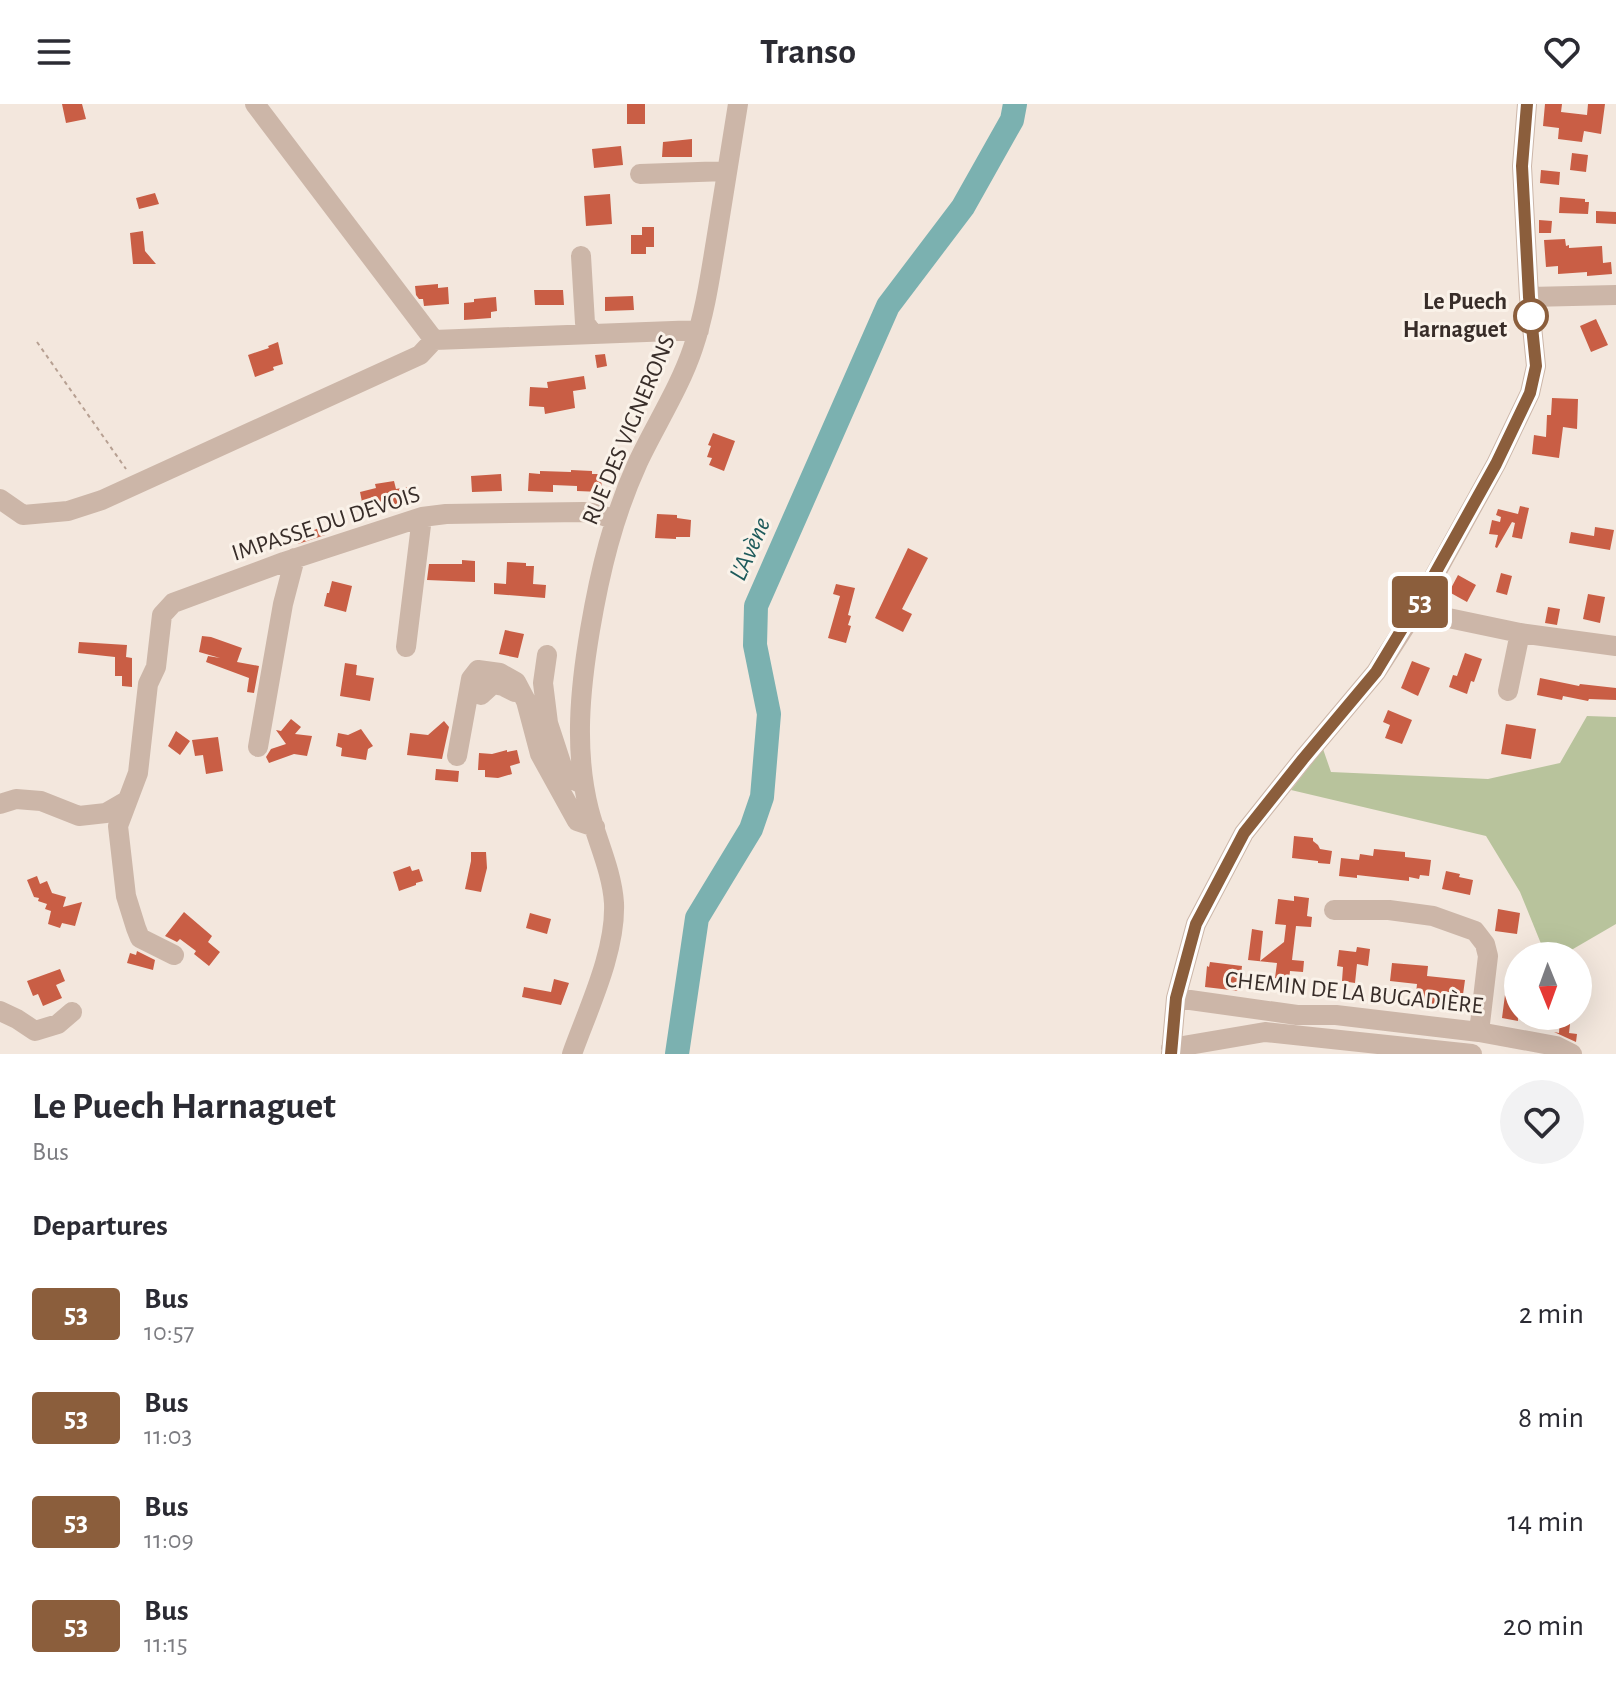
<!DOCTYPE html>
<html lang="en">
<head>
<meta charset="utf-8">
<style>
	body { margin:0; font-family:"Alegreya Sans",sans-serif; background:#f2f2f3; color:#2b2b33; height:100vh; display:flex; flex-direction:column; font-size:30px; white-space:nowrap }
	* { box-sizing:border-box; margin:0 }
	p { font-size:26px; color:#7c7c81 }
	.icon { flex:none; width:44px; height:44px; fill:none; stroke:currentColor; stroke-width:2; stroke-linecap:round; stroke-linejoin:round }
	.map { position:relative; height:950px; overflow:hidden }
	.details { display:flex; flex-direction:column; background:#fff; flex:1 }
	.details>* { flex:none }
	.badge { padding:0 16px; border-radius:6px; font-size:28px; line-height:52px }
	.needle { width:52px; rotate:179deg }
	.fabs { position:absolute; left:1504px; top:838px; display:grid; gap:16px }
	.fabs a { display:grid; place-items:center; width:88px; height:88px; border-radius:50%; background:#fff; box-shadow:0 8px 32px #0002; font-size:40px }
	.map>.badge { position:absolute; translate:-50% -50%; box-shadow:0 0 0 4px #fff }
	h2 { padding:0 32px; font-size:30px; line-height:72px }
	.round { display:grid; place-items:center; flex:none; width:84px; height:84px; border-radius:42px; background:#f2f2f3 }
	.summary { display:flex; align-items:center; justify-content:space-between; height:136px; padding:0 32px }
	h1 { font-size:38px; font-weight:700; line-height:60px }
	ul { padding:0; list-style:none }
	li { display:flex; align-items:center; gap:24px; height:104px; padding:0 32px }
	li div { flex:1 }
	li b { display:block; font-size:30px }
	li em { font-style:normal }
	li .badge { min-width:88px; font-weight:700; text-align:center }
	header { display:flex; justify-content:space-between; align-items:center; height:104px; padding:0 32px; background:#fff; font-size:36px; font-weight:700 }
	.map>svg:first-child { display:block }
</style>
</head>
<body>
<header><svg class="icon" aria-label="menu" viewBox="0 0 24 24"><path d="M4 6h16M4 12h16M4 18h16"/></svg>Transo<svg class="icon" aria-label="heart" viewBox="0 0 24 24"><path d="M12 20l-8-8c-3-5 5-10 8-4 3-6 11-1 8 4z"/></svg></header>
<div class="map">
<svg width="1616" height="950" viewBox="0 0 1616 950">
	<rect width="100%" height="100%" fill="#f3e7dd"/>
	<path fill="#b8c39c" d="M1587,612L1616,613V820L1561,852H1546L1520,788L1486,732L1291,686L1323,645L1331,668L1488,675L1560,659Z"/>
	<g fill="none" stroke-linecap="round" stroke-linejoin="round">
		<path stroke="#7bb1b0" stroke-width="24" d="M677,950L697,814L751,725L762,693L769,610L755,541L756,502L888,202L963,103L1012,16L1015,0"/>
	</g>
	<path fill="#c95e45" d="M62,0H82L86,15L66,19Z
		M627,0H645V20H627Z
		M1545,0H1562L1561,8L1587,11L1588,0H1605L1601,30L1584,27L1582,38L1558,35L1559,24L1543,22Z
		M692,35V53H662L663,38Z
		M621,42L623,61L594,64L592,45Z
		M1572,49L1588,51L1586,68L1570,66Z
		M1541,66L1560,68L1559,81L1540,79Z
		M155,89L159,100L139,105L136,94Z
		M610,90L612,120L586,122L584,92Z
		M1560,93L1585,95V98H1589L1588,110L1559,109Z
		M1596,107L1616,108V120L1596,119Z
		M1539,116L1552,117L1551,129H1539Z
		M642,123H654V143H646V150H631V131H642Z
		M143,127L145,147L156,160H133L130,129Z
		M1565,135L1566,142L1569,141V144L1602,142L1603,159L1611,158L1612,170L1587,172V168L1558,170V162L1546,163L1544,136Z
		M438,180V184L448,183L449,200L424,202L423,195H419L416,191L415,182Z
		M534,186H563L564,201H535Z
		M633,192L634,206L605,207V193Z
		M496,193L497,207L491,208V214L464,216V199L474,198V195Z
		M1596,215L1608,241L1591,248L1580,222Z
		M278,238L283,260L273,263L274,266L255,273L248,251L269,244L268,242Z
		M605,250L607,262L597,264L595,251Z
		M584,272L586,285L573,287L575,304L545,310L544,303L529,302L530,283L548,284L547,278Z
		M1552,294L1578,295L1577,325L1563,323L1559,354L1532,350L1534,331L1546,333L1547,311H1551Z
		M713,329L735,337L724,367L709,361L712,354L707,353L711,342L708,341Z
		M571,366L592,367V370H602L601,388L577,387V382L553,381V388L528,387L529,369L540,370V367L571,368Z
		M501,370L502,387L472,388L471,372Z
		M394,377L396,385L407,383L410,398L389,402V398L363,403L360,388L376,384L375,380Z
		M1520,402L1529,404L1522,435L1512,433L1515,419L1512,418L1497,444L1495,443L1498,431L1489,430L1492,416L1500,418L1501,413L1496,411L1498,405L1518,410Z
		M657,410L677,411V414L691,416L690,433H676V435L655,434Z
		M322,423L325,431L298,440L295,433Z
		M1595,423L1614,426L1610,446L1569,439L1571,428L1594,432Z
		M908,444L928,454L902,505L912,510L903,528L875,514Z
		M462,456L475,457V478L427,476L429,460H462Z
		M507,458L526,459V462H534L533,480L546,481L545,494L494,490V479L506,480Z
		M1501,469L1512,472L1507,491L1496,488Z
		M1458,471L1476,481L1467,498L1449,488Z
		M332,477L352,482L346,508L324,502L327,489H329Z
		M836,480L855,484L848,511L851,512L848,521L851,522L846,539L828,534L840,492L833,490Z
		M1588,490L1605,493L1600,519L1583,515Z
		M1548,503L1560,505L1557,521L1545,519Z
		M505,526L524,530L518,554L499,550Z
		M202,532L211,533L242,544L237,558L259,562L254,589L247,588L249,574L206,558L208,552L220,554L199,548Z
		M79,538L127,541L126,553L132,554V583L122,582V572H115V553L78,549Z
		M1465,549L1482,555L1474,578L1471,577L1467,590L1449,583L1453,571L1457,572Z
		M1412,557L1430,564L1418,592L1401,584Z
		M345,559L357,561L356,571L374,574L370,597L340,592Z
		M1540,574L1579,582L1580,580L1616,584V596L1589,595L1588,597L1563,592L1562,596L1537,591Z
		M1388,606L1412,616L1402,640L1385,634L1390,621L1383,618Z
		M291,615L301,623L295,630L312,632L307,652L294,650L269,659L266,653L271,645L286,640L276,626L281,627Z
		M444,617L449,623L442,655L407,651L410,629L428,631Z
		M1506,620L1536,625L1531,655L1501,650Z
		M361,625L373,642L368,645L366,656L341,652L342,644L336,642L338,629L348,631Z
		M176,627L190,637L180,651L168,642Z
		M218,633L223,667L206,670L203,651L195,652L192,636Z
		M507,646V648L517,646L520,659L510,662L512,670L498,674L485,673V666H478L479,649L492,650Z
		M436,665L459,667L458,678L435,676Z
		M1294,732L1313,734V737L1318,741L1320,745L1332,747L1330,760L1318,759V757L1292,754Z
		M1374,745L1405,748V753L1431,756L1429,772L1420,771L1419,775L1409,773V777L1357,771V774L1339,772L1341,754L1359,756L1360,750L1373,752Z
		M471,748H486L487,764L481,788L465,785L471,757Z
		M410,762L412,767L419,765L423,777L416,779V781L399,787L393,768Z
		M1446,767L1460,770L1459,773L1473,776L1470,791L1442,785Z
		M37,772L40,780L47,777L52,789L66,793L63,803L82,798L75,822L62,819L60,824L48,820L51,807L45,805L47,800L38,797L39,794L34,793L27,776Z
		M1294,792L1309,794L1307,812L1312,813L1311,823L1296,822L1292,856L1304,857L1303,868L1290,867L1289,876L1275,874L1277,859L1248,856L1252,825L1263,827L1260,857L1284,838L1286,821L1275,820L1278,795L1294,797Z
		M1498,805L1520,809L1517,830L1495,827Z
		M184,808L212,832L208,838L220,848L209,862L194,850L196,847L180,835L177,838L165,832Z
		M530,809L551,815L547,830L526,824Z
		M1357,843L1370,845L1368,862L1357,860L1355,879L1342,877L1343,863L1337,862L1339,846L1356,848Z
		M137,847L155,856L153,866L127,859L130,849L136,851Z
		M1210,858L1242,862L1239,887L1205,883L1207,862L1209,863Z
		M1392,859L1428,862L1427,872L1465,876L1461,905L1415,899L1417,880L1390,877Z
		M60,865L65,877L56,881L62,894L43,902L38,890L33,892L27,877Z
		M554,875L569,879L561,901L522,893L524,883L551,888Z
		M1506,883L1517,884L1518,917L1502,914Z
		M1560,912H1571L1569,929L1577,930L1576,938L1554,928L1559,929Z"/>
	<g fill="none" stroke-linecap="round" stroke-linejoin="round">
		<path stroke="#b7a092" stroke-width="2" stroke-dasharray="4 4" stroke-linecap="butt" d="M37,238L126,365"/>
		<path stroke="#ccb6a8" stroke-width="20" d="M255,0L434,236
			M640,70L727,67
			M581,152L585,219L593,230
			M1529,193L1616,191
			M0,395L23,411L68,407L102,396L420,251L434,236L699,226
			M1415,507L1520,529L1616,542
			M406,543L422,413
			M547,551L543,579L548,619L565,671L578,678
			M1508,587L1520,529
			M481,591L493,580L503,582L515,588
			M258,643L283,500L295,454
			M457,652L471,575L478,566L500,569L516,578L526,597L540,650L577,717L595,723
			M0,700L16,695L41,697L79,712L106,709L125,698
			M1334,806H1389L1433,812L1475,827L1485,840L1488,852L1479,928
			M174,851L140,834L136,824L126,792L118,722L138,669L148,580L156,563L162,511L173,499L284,458L422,413L446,410L583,408L599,410L614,416
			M1176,894L1297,911H1336L1479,928L1556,942L1572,950
			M0,907L17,915L35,927L58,920L72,908
			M1171,944L1265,928L1472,950
			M572,950C588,905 616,848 614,799C612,767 597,737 589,706C574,647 580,585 590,526C600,467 613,413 638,358C656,320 680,283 693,244C705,209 710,173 716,137C723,91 731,46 738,0
			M1171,950L1176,894L1196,820L1244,729L1303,655L1376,568L1415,507L1496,360L1530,289L1536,262L1529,193L1522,62L1527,0"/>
	</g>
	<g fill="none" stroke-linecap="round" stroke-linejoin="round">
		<g stroke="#fff" stroke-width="18">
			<path id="line" d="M1171,950L1176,894L1196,820L1244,729L1303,655L1376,568L1428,482L1496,360L1530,289L1536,262L1529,193L1522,62L1527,0"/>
		</g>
		<use href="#line" stroke="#8b5e3c" stroke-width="12"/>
	</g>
	<circle fill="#fff" stroke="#8b5e3c" stroke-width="4" cx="1531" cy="212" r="16"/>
	<g text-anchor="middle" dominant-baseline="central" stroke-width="6" stroke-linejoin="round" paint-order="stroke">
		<g font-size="24" font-weight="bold" fill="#382d29" stroke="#faf2e9" text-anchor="end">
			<text x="1507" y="198">Le Puech<tspan x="1507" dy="28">Harnaguet</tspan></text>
		</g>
		<g font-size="24" fill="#382d29" stroke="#faf2e9">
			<text transform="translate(629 326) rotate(-67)">RUE DES VIGNERONS</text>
			<text transform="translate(326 420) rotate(-18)">IMPASSE DU DEVOIS</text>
			<text transform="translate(1354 889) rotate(6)">CHEMIN DE LA BUGADIÈRE</text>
		</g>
		<g font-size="26" font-style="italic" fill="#1d5a5b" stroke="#faf2e9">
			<text transform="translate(750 445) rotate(-66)">L'Avène</text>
		</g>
	</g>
</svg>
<div class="fabs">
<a><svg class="needle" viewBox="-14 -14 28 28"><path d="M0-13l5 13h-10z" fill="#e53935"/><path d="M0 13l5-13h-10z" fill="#7c7c81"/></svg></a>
</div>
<b class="badge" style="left:1420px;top:498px;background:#8b5e3c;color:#fff">53</b>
</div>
<section class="details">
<div class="summary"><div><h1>Le Puech Harnaguet</h1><p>Bus</p></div><a class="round"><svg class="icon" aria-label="heart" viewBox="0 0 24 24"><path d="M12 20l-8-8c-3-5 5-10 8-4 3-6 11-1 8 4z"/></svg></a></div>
<h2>Departures</h2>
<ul>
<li><span class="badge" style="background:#8b5e3c;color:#fff">53</span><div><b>Bus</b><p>10:57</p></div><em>2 min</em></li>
<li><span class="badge" style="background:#8b5e3c;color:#fff">53</span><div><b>Bus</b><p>11:03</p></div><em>8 min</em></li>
<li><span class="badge" style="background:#8b5e3c;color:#fff">53</span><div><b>Bus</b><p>11:09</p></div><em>14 min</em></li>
<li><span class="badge" style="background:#8b5e3c;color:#fff">53</span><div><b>Bus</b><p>11:15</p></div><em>20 min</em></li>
</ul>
</section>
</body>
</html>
